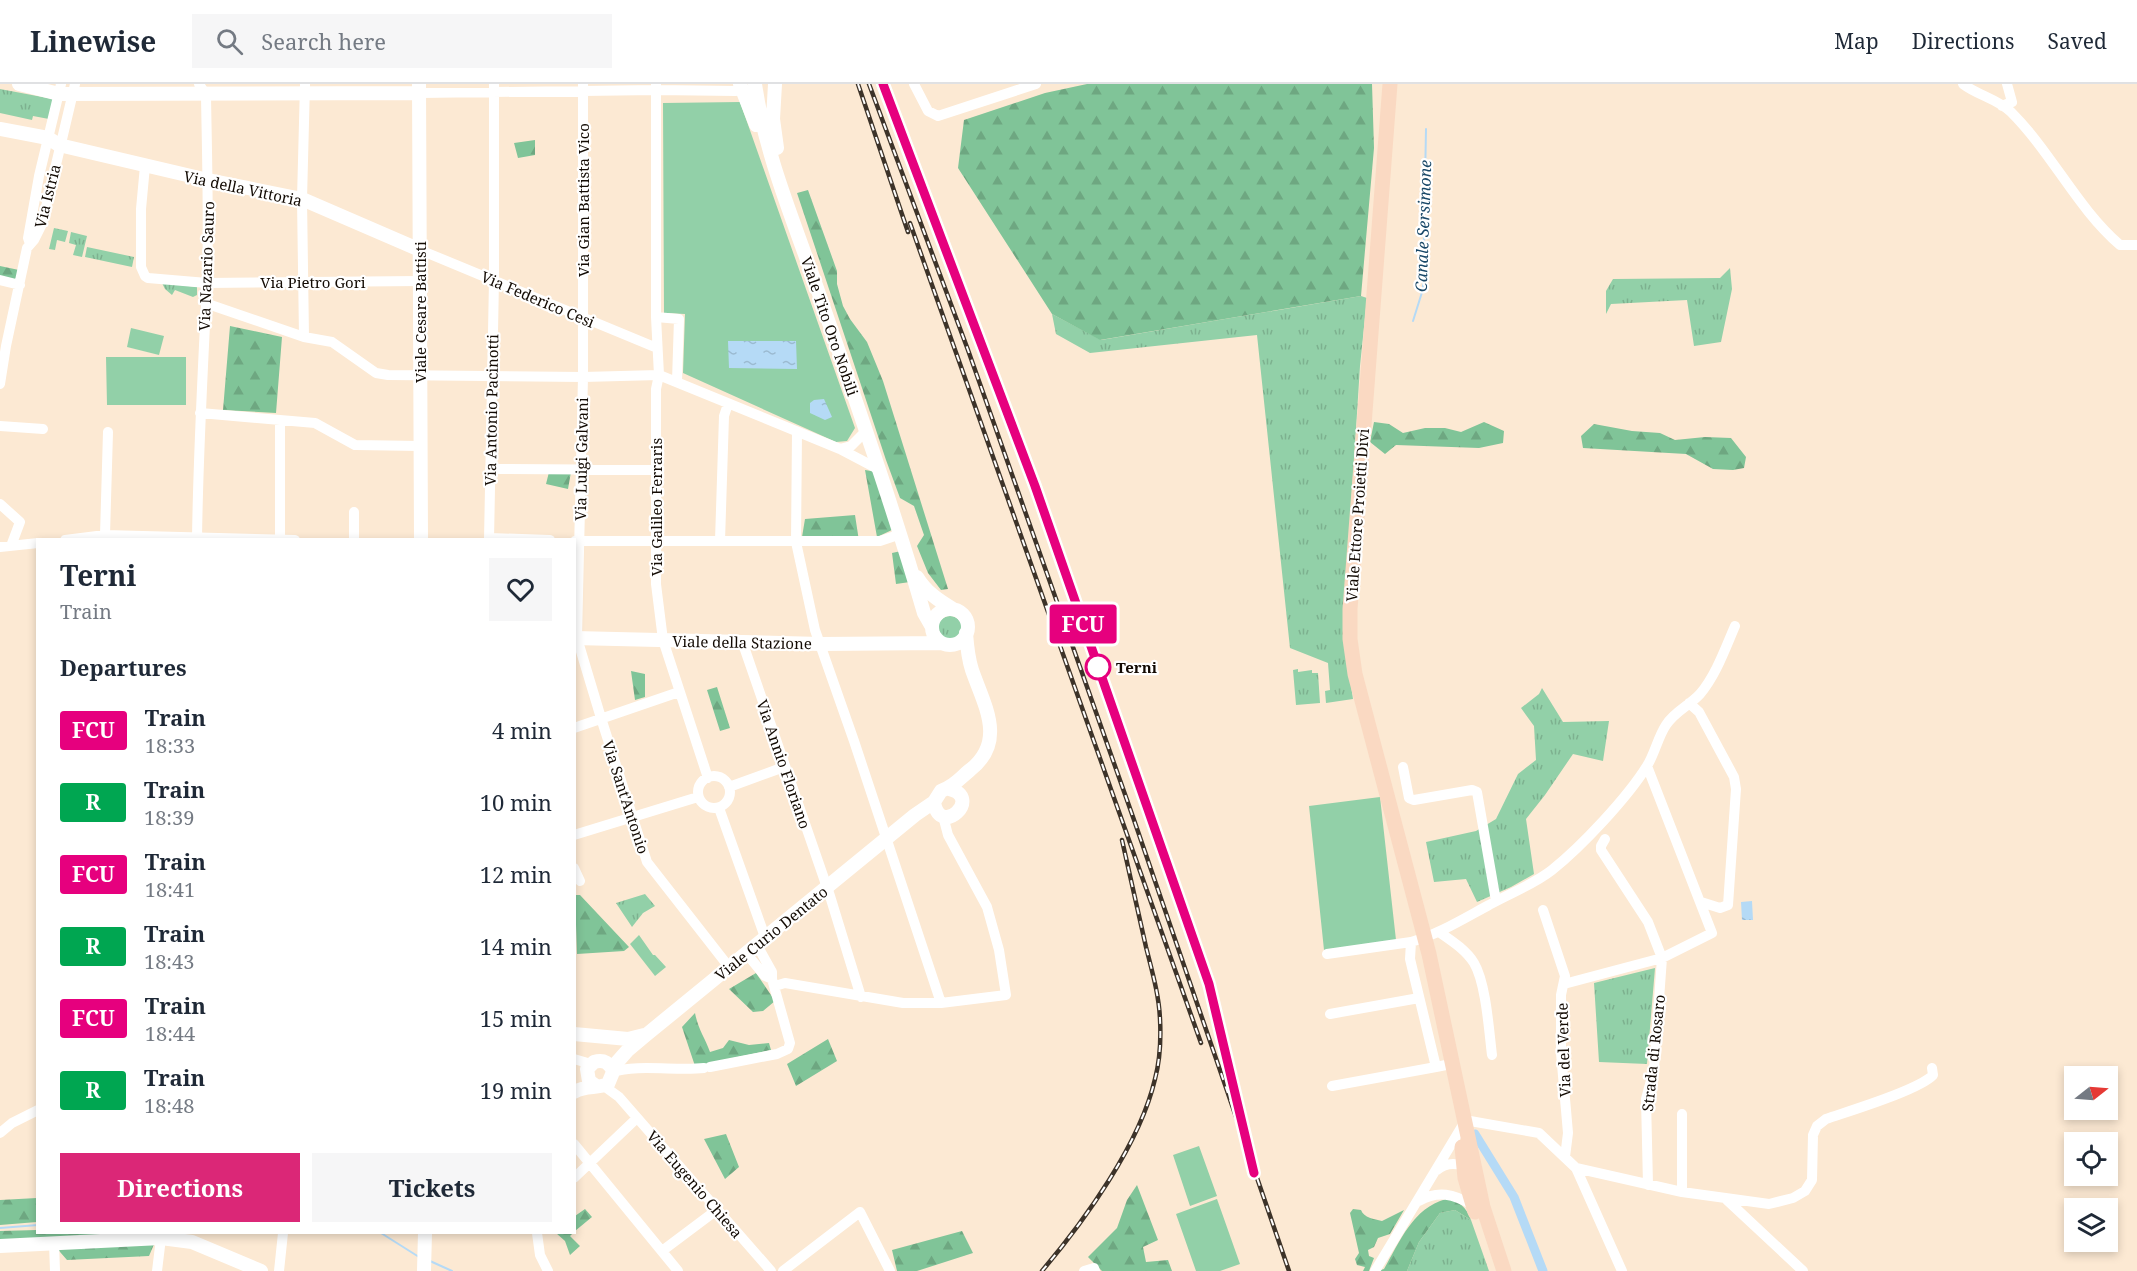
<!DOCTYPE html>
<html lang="en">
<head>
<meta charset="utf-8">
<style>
	body { margin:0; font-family:"Noto Serif",serif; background:#f6f6f7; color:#1f2937; height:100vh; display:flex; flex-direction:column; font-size:22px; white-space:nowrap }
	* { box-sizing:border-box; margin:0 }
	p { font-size:20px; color:#747a83 }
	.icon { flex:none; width:33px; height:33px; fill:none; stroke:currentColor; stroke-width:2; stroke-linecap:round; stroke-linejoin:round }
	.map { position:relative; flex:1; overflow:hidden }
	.drawer { position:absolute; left:36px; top:454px; width:540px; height:696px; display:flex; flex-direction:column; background:#fff; border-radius:0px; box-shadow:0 3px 9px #0003 }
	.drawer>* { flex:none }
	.badge { padding:0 12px; border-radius:4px; font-size:21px; line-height:39px }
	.needle { width:39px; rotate:73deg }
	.buttons { position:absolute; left:2064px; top:982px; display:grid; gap:12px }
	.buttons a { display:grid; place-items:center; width:54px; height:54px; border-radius:0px; background:#fff; box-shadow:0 3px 9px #0003; font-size:30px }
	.map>.badge { position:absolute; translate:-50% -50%; box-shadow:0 0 0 3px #fff }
	h2 { padding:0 24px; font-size:22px; line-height:54px }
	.round { display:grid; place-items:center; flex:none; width:63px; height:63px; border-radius:0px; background:#f6f6f7 }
	.headline { display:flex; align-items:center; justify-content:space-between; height:102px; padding:0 24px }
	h1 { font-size:28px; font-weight:700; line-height:45px }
	.action { display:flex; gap:12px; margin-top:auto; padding:12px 24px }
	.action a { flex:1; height:69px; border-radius:0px; background:#db2777; color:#fff; font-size:24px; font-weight:700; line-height:69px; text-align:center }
	.action a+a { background:#f6f6f7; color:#1f2937 }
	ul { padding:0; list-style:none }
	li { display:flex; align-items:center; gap:18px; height:72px; padding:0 24px }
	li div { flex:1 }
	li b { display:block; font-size:22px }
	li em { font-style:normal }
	li .badge { min-width:66px; font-weight:700; text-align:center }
	header { display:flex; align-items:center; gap:36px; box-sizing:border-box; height:84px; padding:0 30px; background:#fff; border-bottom:2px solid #e0e1e3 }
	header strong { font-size:28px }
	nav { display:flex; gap:33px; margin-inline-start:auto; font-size:21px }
	.search { width:420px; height:54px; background:#f6f6f7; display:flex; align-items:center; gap:15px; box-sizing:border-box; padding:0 21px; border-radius:0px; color:#747a83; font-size:22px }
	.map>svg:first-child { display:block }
</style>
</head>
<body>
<header>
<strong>Linewise</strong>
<div class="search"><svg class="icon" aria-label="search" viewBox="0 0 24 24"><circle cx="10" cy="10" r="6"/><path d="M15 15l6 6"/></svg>Search here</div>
<nav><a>Map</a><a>Directions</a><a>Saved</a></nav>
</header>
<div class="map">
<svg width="2137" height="1187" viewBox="0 0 2137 1187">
	<defs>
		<pattern id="grass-tufts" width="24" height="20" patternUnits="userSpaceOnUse" patternTransform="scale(1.5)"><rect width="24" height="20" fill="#92d0a8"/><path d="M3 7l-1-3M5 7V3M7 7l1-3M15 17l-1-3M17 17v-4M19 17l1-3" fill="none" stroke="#7db18f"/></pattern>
		<pattern id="forest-firs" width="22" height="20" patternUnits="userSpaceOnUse" patternTransform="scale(1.5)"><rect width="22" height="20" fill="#80c498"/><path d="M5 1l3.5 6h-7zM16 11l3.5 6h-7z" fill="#6ea781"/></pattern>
		<pattern id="water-ripples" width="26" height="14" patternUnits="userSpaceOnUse" patternTransform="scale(1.5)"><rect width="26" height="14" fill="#b5daf6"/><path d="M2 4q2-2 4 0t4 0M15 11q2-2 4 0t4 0" fill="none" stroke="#9bbad1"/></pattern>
	</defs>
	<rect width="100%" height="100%" fill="#fce9d3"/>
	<path fill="url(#grass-tufts)" d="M0,5L53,15L49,35L33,32L32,36L0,29Z
		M54,144L68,147L65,158L57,156L55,166L49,165Z
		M71,148L87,152L82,173L73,171L76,161L69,159Z
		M87,163L134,173L132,183L85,173Z
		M1730,184L1732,205L1721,258L1694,262L1687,216L1611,220L1606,230V207L1613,195L1720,194Z
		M162,199L197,203V211L193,213L175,206L172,211L165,205Z
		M1361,212L1367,214L1360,282L1343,549L1353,615L1326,619L1325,607L1330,606L1328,579L1290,564L1257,251L1090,269L1056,250L1052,230L1101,256Z
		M938 544a12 12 0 1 1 24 0a12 12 0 1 1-24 0Z
		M1298,585V588L1312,586V589H1318L1320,619L1296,621L1293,586Z
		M1542,604L1563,638L1609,637L1603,677L1573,670L1545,711L1526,735L1534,790L1511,803L1477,818L1466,795L1434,798L1426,758L1476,747L1496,735L1518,690L1536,676L1534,642L1521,624L1539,610Z
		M645,810L655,822L643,829L632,843L616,819Z
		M1655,884L1647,980L1599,978L1594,899Z
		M1455,1126L1471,1136L1489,1187H1407L1419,1158L1440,1129Z"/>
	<path fill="url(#forest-firs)" d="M1087,0H1372L1374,64L1361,212L1100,256L1052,230L958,84L964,36L1045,9Z
		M535,56V71L518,74L514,59Z
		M808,106L837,187V200L843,222L850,235L867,258L883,297L948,505L941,506L928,489L917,462L924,451L914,422L900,414L886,376L797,109Z
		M0,182L19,186L16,196L0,192Z
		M230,242L282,253L276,329L223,326Z
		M1374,338L1389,340L1403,349L1425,344H1445L1461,348L1484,338L1504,347L1503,359L1479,364L1396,361L1385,370L1370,358Z
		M1594,340L1632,347L1660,349L1675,356L1705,353L1731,354L1746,373L1744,384L1733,386L1713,385L1686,370L1583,364L1581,352Z
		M865,386L877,388L894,445L877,453Z
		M549,388H571L568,405L546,400Z
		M855,431L859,457L801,459L805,435Z
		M901,467L910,498L896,500L892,469Z
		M631,587L645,590V613L635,616Z
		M717,603L730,644L720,647L707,606Z
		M575,811H580L629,863L624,867L577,870Z
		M756,889L775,917L763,927L753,928L729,905Z
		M695,929C698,945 705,954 710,968L723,964L729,956L749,961L769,959L771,966L695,982L682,943Z
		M828,955L837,977L796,1002L787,980Z
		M726,1050L739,1083L725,1095L704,1055Z
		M1137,1101L1158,1156L1143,1163L1146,1178L1168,1176L1172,1187H1102L1088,1173L1117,1144L1127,1116Z
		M37,1114V1138L0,1141V1116Z
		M1446,1115C1460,1117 1466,1123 1471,1136L1455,1126L1440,1129L1419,1158L1407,1187H1377L1384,1185C1400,1157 1413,1124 1446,1115Z
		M585,1125L592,1133L575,1147V1132Z
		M1353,1125L1361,1126C1364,1134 1374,1135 1382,1137L1404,1126L1390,1150L1378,1154L1374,1163L1368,1166L1369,1172L1374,1174L1369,1187H1363L1365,1183L1357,1181L1355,1175L1359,1169L1350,1129Z
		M37,1146L38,1149H165L155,1158L149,1172L67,1176L54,1161L0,1166V1147Z
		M962,1147L973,1169L917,1187H897L892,1166Z
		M556,1149H573L570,1152L580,1162L570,1171L565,1157Z"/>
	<path fill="#92d0a8" d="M740,18L855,344L847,357L836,358L683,289L685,230L664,229L663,19Z
		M131,244L164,252L159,271L127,263Z
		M106,273H186V321H107Z
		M1380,713L1396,856L1324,866L1309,722Z
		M639,851L653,871H655L666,883L655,892L630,860Z
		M1199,1062L1217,1112L1190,1122L1173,1071Z
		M1217,1115L1240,1180L1220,1187H1196L1176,1130Z"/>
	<path fill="url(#water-ripples)" d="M728,257H796L797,285L729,284Z
		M824,315L832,333L825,336L810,329V319L814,316Z
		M1752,817L1753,836H1742L1741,818Z"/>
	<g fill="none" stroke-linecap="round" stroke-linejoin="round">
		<path stroke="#b5daf6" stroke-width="2" d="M1413,237L1423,205L1426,45
			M0,1144L38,1141
			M381,1149L419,1173
			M430,1177L452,1187"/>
		<path stroke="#b5daf6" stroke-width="9" d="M1475,1050L1514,1113L1543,1187"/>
		<path stroke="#fff" stroke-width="10" d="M583,0V293L577,554L601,634L647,778L729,883
			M914,0L928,27L938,32L1036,0
			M1963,0C1977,11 1998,15 2011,28C2052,69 2077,124 2120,161H2137
			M420,9L656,6L736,7
			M2002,22L2012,18L2007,0
			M145,82L141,125V183L145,192L148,194L207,199L420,197
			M30,160L28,154L39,92L61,0
			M420,166L657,264
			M0,196L20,201
			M205,219L304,253L332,258L376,289L388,291L583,293L659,291L840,365L851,362L866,347
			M656,233V0
			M304,253L302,115L305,0
			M677,297L679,235L656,233L659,291L656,305V500L663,556L708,694
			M0,300L6,262L27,164L34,156L42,140L75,0
			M200,329L315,339L355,361L420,362
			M280,336V456
			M0,342L43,345
			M797,348L796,458L815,546L854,657L941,919
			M840,365L880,386
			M490,385L657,386
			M0,420L20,438L11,462
			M354,428V456
			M105,451L108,348
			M489,454L550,456
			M65,456L105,451L295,456
			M197,456C198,370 203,285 207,199C209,136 207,74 206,11L199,0
			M489,456L494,196V0
			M575,457H880L901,450
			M720,457L724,332L728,320
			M0,463L38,459
			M742,557L830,812L861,913
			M1689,619L1699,628L1734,693L1736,705L1728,821L1720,824L1701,818
			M574,644L679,608
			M1403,683L1409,714L1414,716L1472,706L1477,708L1496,817
			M698 708a16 16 0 1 1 32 0a16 16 0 1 1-32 0Z
			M729,703L784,683
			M719,724L765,853
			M574,751L698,713
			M1605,755L1601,762V766L1648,838L1662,874L1654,985L1646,1015L1648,1101
			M574,784L580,797
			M1543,826L1565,892L1561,911V969L1568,1049L1565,1073
			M1439,848C1452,857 1466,866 1474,879C1486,899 1489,947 1492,971
			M746,869L765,892L772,895V888L757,861
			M1327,870L1411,858
			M1564,900L1662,874L1712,849L1647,682
			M775,902L785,899L903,919H941L1006,911L999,866L987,823L948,751L943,732
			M1330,930L1419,914
			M574,975L591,980
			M1451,980L1436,983L1410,875L1411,858C1439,850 1463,835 1489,821C1510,809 1533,801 1552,786C1582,762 1627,714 1647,682C1655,669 1658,653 1666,641C1675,627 1689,622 1700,610C1716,591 1725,565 1735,542
			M710,983L777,970L788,965L790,959L772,895
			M613,988C636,980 677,987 704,984
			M604,1002L619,1013L771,1187
			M1332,1002L1436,983
			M0,1049L12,1039L38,1026
			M574,1060L678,1187
			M1576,1084L1622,1187
			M1437,1086C1446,1078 1460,1078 1469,1086
			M574,1094L637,1034
			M1682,1108V1030
			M1727,1116L1803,1187
			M1419,1117C1438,1106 1454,1110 1472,1121
			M537,1149L540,1171L548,1187
			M54,1159L55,1187
			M662,1167L718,1125
			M157,1187L161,1154
			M279,1187L283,1149
			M783,1187L860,1128L890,1187
			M1084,1187L1094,1184L1095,1187
			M1375,1187L1464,1039L1470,1037L1539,1049L1576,1084L1682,1108L1769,1120L1793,1114L1805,1107L1812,1096L1813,1051L1817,1042L1826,1035C1849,1027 1919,1006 1933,991L1932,984"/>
		<path stroke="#fff" stroke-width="14" d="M19,0L59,10L420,9
			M419,0L421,456
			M740,0L756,41
			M755,0C765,70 794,138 817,204C854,312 892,419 924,529L932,543
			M775,0L773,35L777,64
			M0,45L48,54L59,61L208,96L302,115L420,166
			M917,493C926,508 938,516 953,525
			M932 543a18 18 0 1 1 36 0a18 18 0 1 1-36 0Z
			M574,554L821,560L941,559
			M934,718C940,755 984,713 949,705
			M574,950L628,955L644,951
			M612,984L627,967L646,951L915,731L934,718L941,707C955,701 958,696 970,686C1007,657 984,621 972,586C968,574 967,562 966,549
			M574,1008C586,1001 597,1005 608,1000L613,988C610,979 604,975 594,978L587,985L589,997L596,1002
			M0,1162L161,1154L192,1158L261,1187
			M424,1187L425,1149"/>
		<path stroke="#fad9c2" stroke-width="15" d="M1390,0L1350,525V555L1355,590L1429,870L1483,1123L1504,1187
			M1462,1063L1465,1094L1475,1128"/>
		<g stroke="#3d3329" stroke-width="4.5">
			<path id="rail" d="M858,0L908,148
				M869,0L968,266L1133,733L1289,1187
				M910,139L1201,959
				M1042,1187C1085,1136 1140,1060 1155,995C1160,976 1161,954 1160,935C1159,911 1152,887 1146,863C1138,827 1130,792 1122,756"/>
		</g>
		<use href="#rail" stroke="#fff" stroke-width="2" stroke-dasharray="7" stroke-linecap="butt"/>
	</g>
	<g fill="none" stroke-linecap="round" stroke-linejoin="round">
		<g stroke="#fff" stroke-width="14">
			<path id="line" d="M883,0L1035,402L1209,900L1254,1089"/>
		</g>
		<use href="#line" stroke="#e6007e" stroke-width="9"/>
	</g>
	<circle fill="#fff" stroke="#e6007e" stroke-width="3" cx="1098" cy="583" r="12"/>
	<g text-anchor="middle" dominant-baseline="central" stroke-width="4.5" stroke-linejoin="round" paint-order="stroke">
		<g font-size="15" fill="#120a03" stroke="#fff">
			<text transform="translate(243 104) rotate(12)">Via della Vittoria</text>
			<text transform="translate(47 112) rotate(-76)">Via Istria</text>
			<text transform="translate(583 116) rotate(-90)">Via Gian Battista Vico</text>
			<text transform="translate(206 182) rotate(-88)">Via Nazario Sauro</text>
			<text x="313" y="198">Via Pietro Gori</text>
			<text transform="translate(538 215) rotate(23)">Via Federico Cesi</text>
			<text transform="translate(420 228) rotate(-90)">Viale Cesare Battisti</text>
			<text transform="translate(830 242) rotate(71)">Viale Tito Oro Nobili</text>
			<text transform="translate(491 326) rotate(-89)">Via Antonio Pacinotti</text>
			<text transform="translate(581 375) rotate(-89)">Via Luigi Galvani</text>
			<text transform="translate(656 423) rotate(-90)">Via Galileo Ferraris</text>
			<text transform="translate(1357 431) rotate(-86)">Viale Ettore Proietti Divi</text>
			<text transform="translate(742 558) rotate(1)">Viale della Stazione</text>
			<text transform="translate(784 680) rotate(71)">Via Annio Floriano</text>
			<text transform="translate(626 713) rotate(72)">Via Sant'Antonio</text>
			<text transform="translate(771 849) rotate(-39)">Viale Curio Dentato</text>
			<text transform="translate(1563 966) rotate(-92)">Via del Verde</text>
			<text transform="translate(1653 969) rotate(-84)">Strada di Rosaro</text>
			<text transform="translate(695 1100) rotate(49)">Via Eugenio Chiesa</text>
		</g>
		<g font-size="15" font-weight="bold" fill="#120a03" stroke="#fff" text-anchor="start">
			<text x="1116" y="583">Terni</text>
		</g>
		<g font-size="16" font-style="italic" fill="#194868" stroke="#fff">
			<text transform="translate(1423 142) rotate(-88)">Canale Sersimone</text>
		</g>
	</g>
</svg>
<div class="buttons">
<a><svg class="needle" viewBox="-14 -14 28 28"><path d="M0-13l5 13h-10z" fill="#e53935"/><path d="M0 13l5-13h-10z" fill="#747a83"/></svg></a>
<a><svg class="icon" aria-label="locate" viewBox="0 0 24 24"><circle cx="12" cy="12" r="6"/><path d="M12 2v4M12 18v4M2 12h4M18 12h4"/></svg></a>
<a><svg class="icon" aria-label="layers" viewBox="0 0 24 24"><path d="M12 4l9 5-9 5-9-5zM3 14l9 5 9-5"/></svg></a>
</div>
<b class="badge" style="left:1083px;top:540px;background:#e6007e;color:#fff">FCU</b>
<section class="drawer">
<div class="headline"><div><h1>Terni</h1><p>Train</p></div><a class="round"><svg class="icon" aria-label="heart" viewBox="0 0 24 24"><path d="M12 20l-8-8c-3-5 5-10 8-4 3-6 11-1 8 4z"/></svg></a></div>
<h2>Departures</h2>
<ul>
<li><span class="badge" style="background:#e6007e;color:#fff">FCU</span><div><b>Train</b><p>18:33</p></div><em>4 min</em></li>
<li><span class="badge" style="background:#00a651;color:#fff">R</span><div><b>Train</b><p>18:39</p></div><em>10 min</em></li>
<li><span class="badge" style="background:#e6007e;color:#fff">FCU</span><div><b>Train</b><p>18:41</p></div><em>12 min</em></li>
<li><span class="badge" style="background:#00a651;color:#fff">R</span><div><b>Train</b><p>18:43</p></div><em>14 min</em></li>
<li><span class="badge" style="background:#e6007e;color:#fff">FCU</span><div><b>Train</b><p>18:44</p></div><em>15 min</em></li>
<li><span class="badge" style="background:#00a651;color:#fff">R</span><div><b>Train</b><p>18:48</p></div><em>19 min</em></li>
</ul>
<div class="action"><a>Directions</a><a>Tickets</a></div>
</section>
</div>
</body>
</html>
